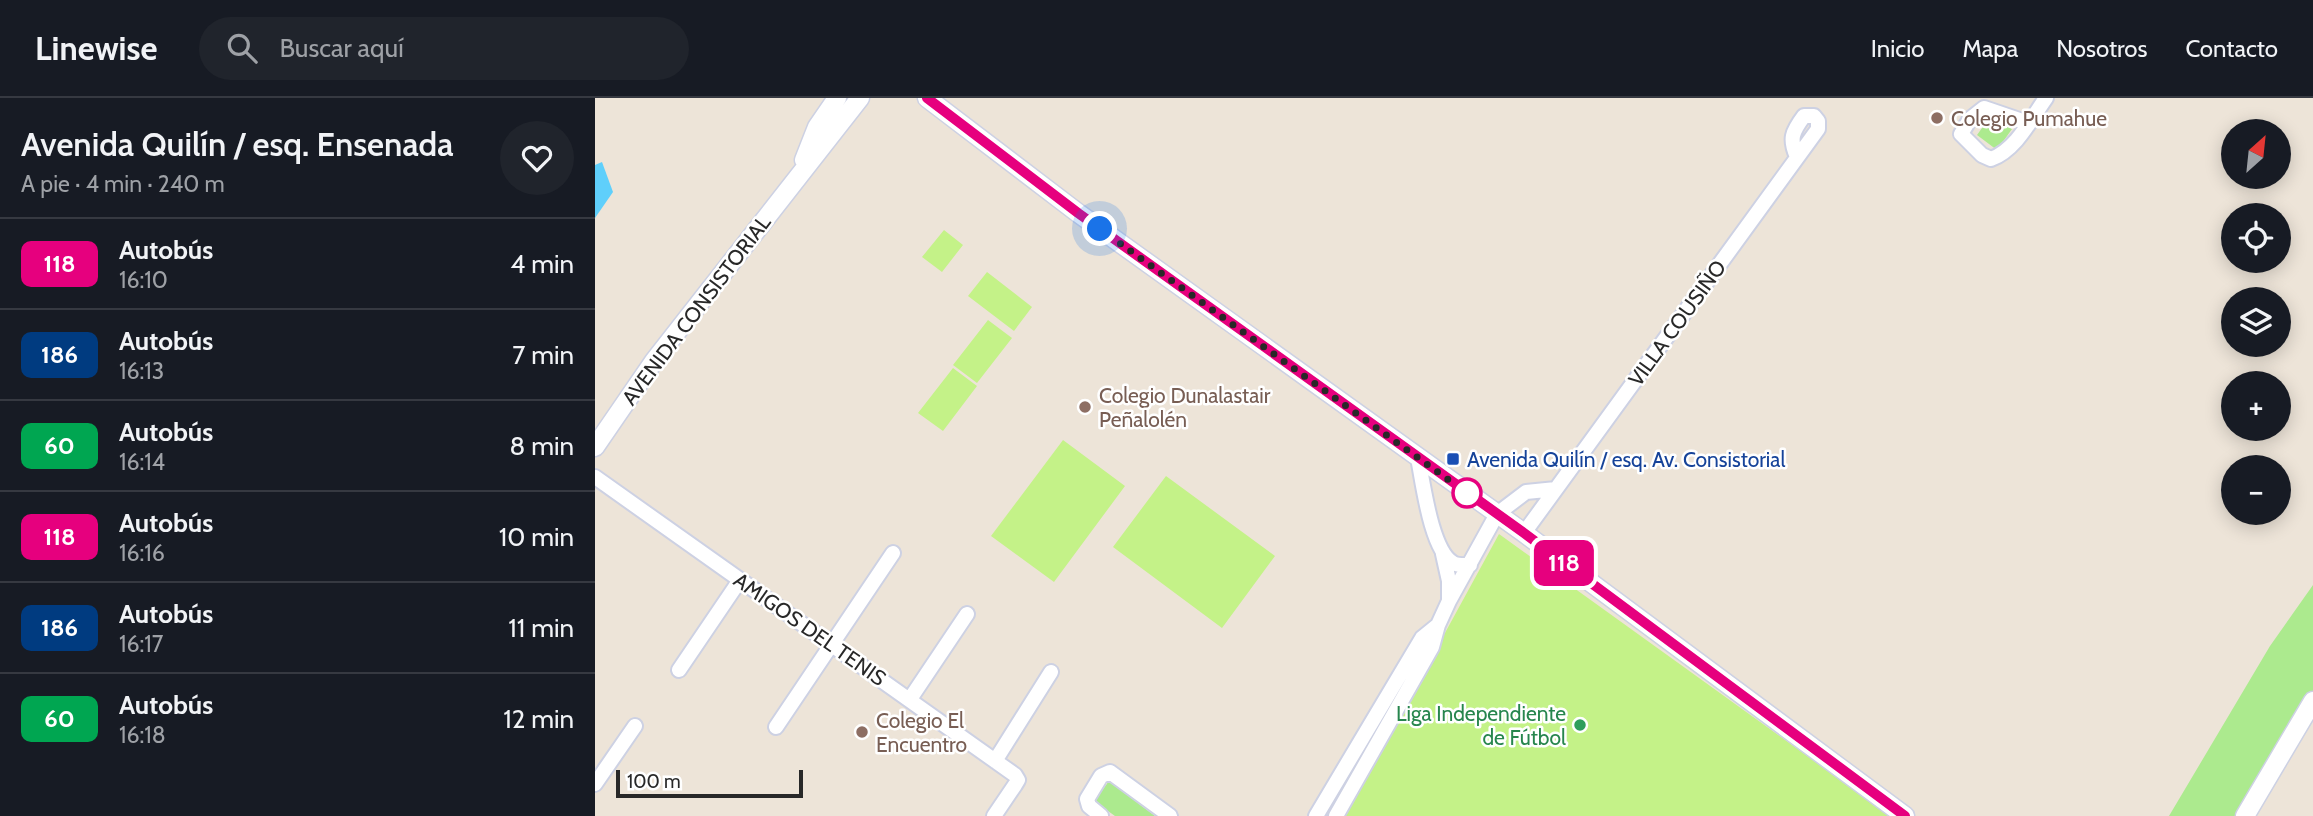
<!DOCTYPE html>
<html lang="es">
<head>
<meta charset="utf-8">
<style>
	body { margin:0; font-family:Cabin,sans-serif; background:#20242c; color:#f1f3f6; height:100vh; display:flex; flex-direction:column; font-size:26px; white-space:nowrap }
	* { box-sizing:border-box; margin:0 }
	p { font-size:23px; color:#9ea1a6 }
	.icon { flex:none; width:38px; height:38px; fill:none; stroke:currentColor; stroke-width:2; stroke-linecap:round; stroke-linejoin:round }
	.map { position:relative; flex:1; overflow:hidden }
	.details { display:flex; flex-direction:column; background:#171b24; width:595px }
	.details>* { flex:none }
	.badge { padding:0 14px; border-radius:10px; font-size:24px; line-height:46px }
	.needle { width:46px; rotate:27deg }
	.buttons { position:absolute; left:1626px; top:21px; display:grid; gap:14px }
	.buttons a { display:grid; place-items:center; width:70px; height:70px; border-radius:50%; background:#171b24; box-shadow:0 4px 18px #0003; font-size:35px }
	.scale { position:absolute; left:21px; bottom:18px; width:187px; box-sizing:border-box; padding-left:7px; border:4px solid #282828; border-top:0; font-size:19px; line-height:24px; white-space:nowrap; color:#282828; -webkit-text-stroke:5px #fff; paint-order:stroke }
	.you { position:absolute; width:35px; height:35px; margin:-18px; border:5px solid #fff; border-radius:50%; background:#1a73e8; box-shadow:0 0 0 10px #1a73e833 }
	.map>.badge { position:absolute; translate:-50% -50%; box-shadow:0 0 0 4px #fff }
	.round { display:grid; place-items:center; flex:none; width:74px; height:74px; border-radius:37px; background:#20242c }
	.overview { display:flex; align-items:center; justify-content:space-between; height:119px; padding:0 21px }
	h1 { font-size:33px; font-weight:600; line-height:52px }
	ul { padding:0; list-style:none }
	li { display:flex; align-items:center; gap:21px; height:91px; padding:0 21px; border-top:2px solid #363941 }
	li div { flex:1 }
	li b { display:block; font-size:26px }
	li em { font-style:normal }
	li .badge { min-width:77px; font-weight:700; text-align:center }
	header { display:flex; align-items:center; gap:42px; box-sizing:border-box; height:98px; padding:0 35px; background:#171b24; border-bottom:2px solid #363941 }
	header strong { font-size:33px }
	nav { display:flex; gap:38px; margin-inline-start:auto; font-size:24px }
	.search { width:490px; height:63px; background:#20242c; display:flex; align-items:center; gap:18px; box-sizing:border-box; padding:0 24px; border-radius:38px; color:#9ea1a6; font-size:26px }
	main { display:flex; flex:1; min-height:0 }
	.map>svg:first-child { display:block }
</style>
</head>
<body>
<header>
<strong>Linewise</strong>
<div class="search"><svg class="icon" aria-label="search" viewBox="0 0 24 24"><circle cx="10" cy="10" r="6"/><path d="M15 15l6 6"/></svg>Buscar aquí</div>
<nav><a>Inicio</a><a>Mapa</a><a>Nosotros</a><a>Contacto</a></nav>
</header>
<main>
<section class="details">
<div class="overview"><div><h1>Avenida Quilín / esq. Ensenada</h1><p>A pie · 4 min · 240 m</p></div><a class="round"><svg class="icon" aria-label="heart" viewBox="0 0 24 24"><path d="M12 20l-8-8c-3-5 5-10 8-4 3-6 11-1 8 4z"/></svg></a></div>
<ul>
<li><span class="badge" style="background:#e6007e;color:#fff">118</span><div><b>Autobús</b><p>16:10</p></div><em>4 min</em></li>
<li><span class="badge" style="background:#003b80;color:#fff">186</span><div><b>Autobús</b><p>16:13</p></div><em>7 min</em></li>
<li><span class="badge" style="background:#00a651;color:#fff">60</span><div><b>Autobús</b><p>16:14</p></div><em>8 min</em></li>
<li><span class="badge" style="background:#e6007e;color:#fff">118</span><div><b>Autobús</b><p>16:16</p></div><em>10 min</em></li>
<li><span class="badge" style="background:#003b80;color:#fff">186</span><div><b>Autobús</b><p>16:17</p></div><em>11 min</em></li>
<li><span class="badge" style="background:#00a651;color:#fff">60</span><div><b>Autobús</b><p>16:18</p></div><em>12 min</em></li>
</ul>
</section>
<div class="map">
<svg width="1718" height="718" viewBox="0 0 1718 718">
	<rect width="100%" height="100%" fill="#ede4d8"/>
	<path fill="#acea8e" d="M1397,16L1417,31L1402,52L1382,37Z
		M1718,487V595L1645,718H1574L1675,548Z
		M514,683L560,718H520L499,703Z"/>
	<path fill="#c4f288" d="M349,132L368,147L347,174L327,159Z
		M392,174L437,209L419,233L373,198Z
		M393,222L417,240L382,285L358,267Z
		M358,270L382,288L348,333L323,315Z
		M468,342L530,388L459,484L396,438Z
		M571,378L680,458L627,530L518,449Z
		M904,436L1296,718H750Z"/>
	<path fill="#5fcffb" d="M7,64L18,94L0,120V67Z"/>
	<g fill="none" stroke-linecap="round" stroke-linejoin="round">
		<g stroke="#cdd1e3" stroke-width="18">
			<path id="minor" d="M1433,25L1389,10L1375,21L1366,36L1387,57L1396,61C1421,52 1436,21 1451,0
				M823,360C828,385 836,452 858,465C863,468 869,467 875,467
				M0,379L420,677L423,682L420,687L399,718
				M929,435L1223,31V23L1219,18H1209C1197,34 1194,41 1202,59
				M848,456L854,483V502
				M84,572L145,482
				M315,601L372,516
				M181,629L298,455
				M400,663L456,574
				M0,686L40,628
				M506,718L494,708L492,701L506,678L515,674L575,718
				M721,718L827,540L843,527
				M741,718L837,549L843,527L854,503L902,416L931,394L961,391"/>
		</g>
		<g stroke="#cdd1e3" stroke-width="21">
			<path id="tertiary" d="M332,0L483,115L929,435L1310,718
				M209,62L222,29L242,0
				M0,349L59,263L265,0
				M1650,718L1718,603"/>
		</g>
		<use href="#minor" stroke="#fff" stroke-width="14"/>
		<use href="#tertiary" stroke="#fff" stroke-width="18"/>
	</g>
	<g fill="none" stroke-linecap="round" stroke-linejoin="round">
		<g stroke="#fff" stroke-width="16">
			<path id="line" d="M332,0L483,115L929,435L1310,718"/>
		</g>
		<use href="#line" stroke="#e6007e" stroke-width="10"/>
		<path stroke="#282828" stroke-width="7" stroke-dasharray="0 12.6" d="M505,131L872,395"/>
	</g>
	<g fill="#8d6e63" stroke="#fff" stroke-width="2.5">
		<circle cx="1342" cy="20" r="7"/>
		<circle cx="490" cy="309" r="7"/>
		<circle cx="267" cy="634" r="7"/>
	</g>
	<rect fill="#1a4fb4" stroke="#fff" stroke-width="2.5" x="851" y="354" width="14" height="14" rx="3.5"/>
	<circle fill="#fff" stroke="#e6007e" stroke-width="3.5" cx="872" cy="395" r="14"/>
	<circle fill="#2e9e5b" stroke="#fff" stroke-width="2.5" cx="985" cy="627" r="7"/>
	<g text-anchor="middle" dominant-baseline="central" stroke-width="5" stroke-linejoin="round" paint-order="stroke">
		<g font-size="21" fill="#785e54" stroke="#fff" text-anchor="start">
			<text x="1356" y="20">Colegio Pumahue</text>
			<text x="504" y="297">Colegio Dunalastair<tspan x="504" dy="24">Peñalolén</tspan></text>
			<text x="281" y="622">Colegio El<tspan x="281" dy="24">Encuentro</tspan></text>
		</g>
		<g font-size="21" fill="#282828" stroke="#fff">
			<text transform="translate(101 212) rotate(-53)">AVENIDA CONSISTORIAL</text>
			<text transform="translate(1082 225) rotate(-54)">VILLA COUSIÑO</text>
			<text transform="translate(215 531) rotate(35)">AMIGOS DEL TENIS</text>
		</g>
		<g font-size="21" fill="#164399" stroke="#fff" text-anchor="start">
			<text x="872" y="361">Avenida Quilín / esq. Av. Consistorial</text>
		</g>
		<g font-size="21" fill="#27864d" stroke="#fff" text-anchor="end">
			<text x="971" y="615">Liga Independiente<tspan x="971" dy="24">de Fútbol</tspan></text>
		</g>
	</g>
</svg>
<div class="buttons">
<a><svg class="needle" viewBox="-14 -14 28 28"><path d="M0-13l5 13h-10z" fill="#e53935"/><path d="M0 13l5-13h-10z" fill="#9ea1a6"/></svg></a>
<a><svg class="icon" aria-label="locate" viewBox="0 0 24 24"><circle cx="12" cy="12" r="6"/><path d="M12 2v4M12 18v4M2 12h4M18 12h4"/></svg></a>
<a><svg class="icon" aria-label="layers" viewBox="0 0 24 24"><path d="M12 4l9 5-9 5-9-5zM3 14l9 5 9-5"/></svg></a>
<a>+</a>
<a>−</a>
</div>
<div class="scale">100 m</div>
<div class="you" style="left:505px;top:131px"></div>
<b class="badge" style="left:969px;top:465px;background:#e6007e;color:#fff">118</b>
</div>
</main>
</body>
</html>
